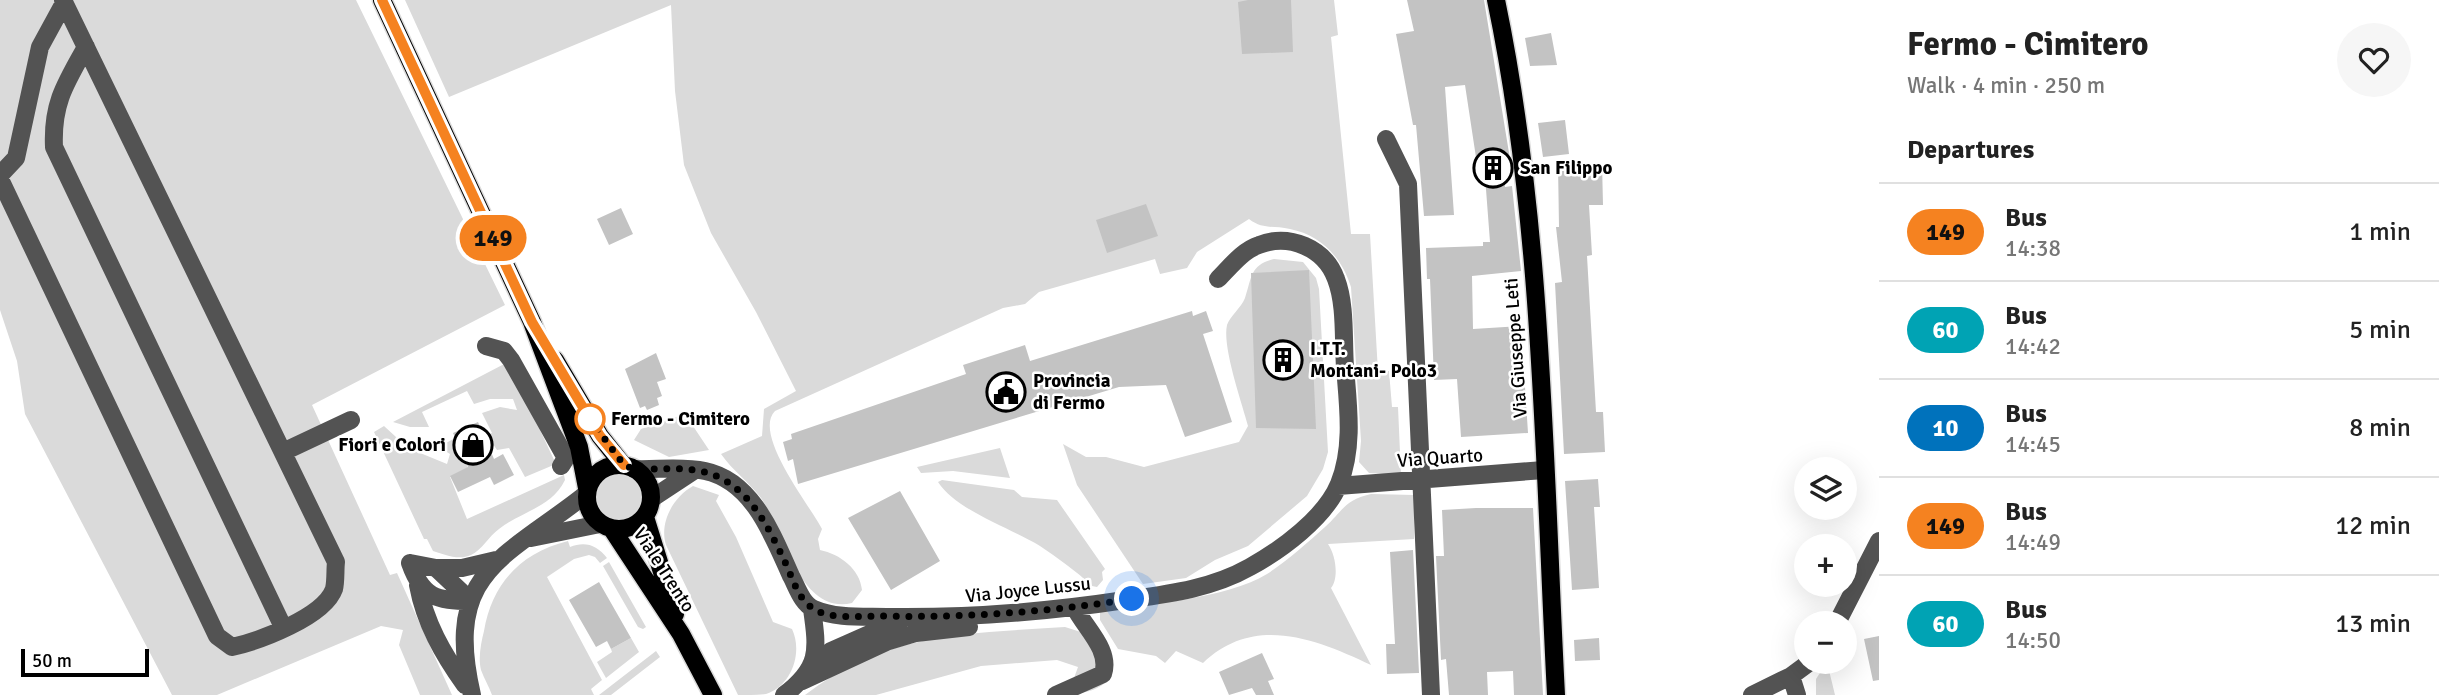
<!DOCTYPE html>
<html lang="en">
<head>
<meta charset="utf-8">
<style>
	body { margin:0; font-family:Signika,sans-serif; background:#f6f6f6; color:#222; height:100vh; display:flex; flex-direction:column; font-size:26px; white-space:nowrap }
	* { box-sizing:border-box; margin:0 }
	p { font-size:23px; color:#767676 }
	.icon { flex:none; width:38px; height:38px; fill:none; stroke:currentColor; stroke-width:2; stroke-linecap:round; stroke-linejoin:round }
	.map { position:relative; flex:1; overflow:hidden }
	.side { display:flex; flex-direction:column; background:#fff; width:560px }
	.side>* { flex:none }
	.badge { padding:0 14px; border-radius:23px; font-size:24px; line-height:46px }
	.tools { position:absolute; left:1794px; top:457px; display:grid; gap:14px }
	.tools a { display:grid; place-items:center; width:63px; height:63px; border-radius:50%; background:#fff; box-shadow:0 7px 28px #0002; font-size:35px }
	.scale { position:absolute; left:21px; bottom:18px; width:128px; box-sizing:border-box; padding-left:7px; border:4px solid #000; border-top:0; font-size:19px; line-height:24px; white-space:nowrap; color:#000; -webkit-text-stroke:5px #fff; paint-order:stroke }
	.you { position:absolute; width:35px; height:35px; margin:-18px; border:5px solid #fff; border-radius:50%; background:#1a73e8; box-shadow:0 0 0 10px #1a73e833 }
	.map>.badge { position:absolute; translate:-50% -50%; box-shadow:0 0 0 4px #fff }
	h2 { padding:0 28px; font-size:26px; line-height:63px }
	.round { display:grid; place-items:center; flex:none; width:74px; height:74px; border-radius:37px; background:#f6f6f6 }
	.head { display:flex; align-items:center; justify-content:space-between; height:119px; padding:0 28px }
	h1 { font-size:33px; font-weight:700; line-height:52px }
	ul { padding:0; list-style:none }
	li { display:flex; align-items:center; gap:21px; height:98px; padding:0 28px; border-top:2px solid #e0e0e0 }
	li div { flex:1 }
	li b { display:block; font-size:26px }
	li em { font-style:normal }
	li .badge { min-width:77px; font-weight:700; text-align:center }
	main { display:flex; flex:1; min-height:0 }
	.map>svg:first-child { display:block }
</style>
</head>
<body>
<main>
<div class="map">
<svg width="1879" height="695" viewBox="0 0 1879 695">
	<rect width="100%" height="100%" fill="#fff"/>
	<path fill="#dadada" d="M0,0H356L505,305L312,405L390,575L397,573L452,695H420L399,645L403,630L381,626L217,695H172L25,414L17,361L0,310Z
		M405,0H1334L1338,35L1331,37L1351,234H1370L1378,372L1389,371L1392,407H1398L1401,475L1369,473L1359,462L1361,441L1351,287C1342,258 1321,235 1290,229C1274,225 1263,230 1249,219L1197,252L1187,268L1160,274L1155,259L1039,292L1025,304L1003,308L775,411C752,434 811,507 822,529L818,539L820,550C840,554 860,569 862,590L852,603C799,615 785,532 761,498C749,482 732,470 721,454L762,436L764,409L796,391L756,312L711,233L684,165L675,91L671,5L449,97Z
		M1274,259L1303,262L1316,278L1319,289L1327,434L1328,452L1323,469L1307,496L1248,546L1215,560L1186,578L1143,584L1077,485L1063,444L1086,457H1106L1144,467L1239,442L1248,426C1242,403 1222,347 1227,325C1230,316 1241,308 1245,298C1252,277 1250,265 1274,259Z
		M508,362L556,464L525,477L509,448L497,450L493,444L490,445L486,436L492,433L482,413L500,407L517,410L513,399H490L474,404L467,391L422,412L429,427H410L393,422Z
		M685,414L709,450L669,457L634,440L641,429Z
		M384,426L408,448L447,464L450,454L439,447L455,438L468,468L450,477L467,519L564,475L565,480C551,508 522,511 499,529C489,536 482,550 471,555C458,561 444,554 433,551L427,539H424L374,432Z
		M1000,448L1010,478L953,471L921,473L917,467Z
		M593 498a26 26 0 1 1 52 0a26 26 0 1 1-52 0Z
		M942,480L1014,490L1022,497L1057,500L1105,569L1102,572L1103,580L1097,587L1092,586C1076,571 1058,558 1040,546C1011,528 957,511 938,482Z
		M693,486L719,495L716,501L736,537L773,622L792,629C803,652 792,686 766,694C757,695 747,695 738,695L666,545C659,523 673,497 693,486Z
		M1371,494L1414,495V539L1328,544C1336,555 1339,579 1331,588L1371,665C1316,639 1254,614 1203,663L1176,651L1165,663L1156,656L1118,649L1100,620V610C1148,604 1226,599 1267,574C1287,561 1307,543 1325,527C1343,511 1344,500 1371,494Z
		M568,541L570,547C585,541 597,545 607,558L600,563L595,557L589,555L574,559L547,577L602,680L591,689L594,695H492C489,687 484,678 481,670C478,658 481,643 484,631C492,584 520,553 568,541Z
		M609,562L646,627L643,629L638,627L603,566Z
		M1065,627L1087,634L1108,681C1096,690 1084,695 1069,692L1078,667L1057,660L981,666L876,695H805C889,631 965,634 1065,627Z
		M631,638L639,652L606,678L597,662L612,652L611,649Z
		M656,651L660,657L611,695H599Z
		M1827,662L1835,695H1816V679Z"/>
	<path fill="#c3c3c3" d="M1248,0H1291L1293,52L1242,54L1238,2Z
		M1407,0H1484L1510,159L1502,160L1505,187L1512,186L1521,271L1472,276L1473,329L1521,326L1528,433L1461,437L1457,379L1434,380L1430,279H1427L1426,248L1483,246V242H1490L1484,163L1477,164L1465,85L1445,87L1454,215L1424,216L1416,125H1413L1396,34L1414,31Z
		M1551,33L1557,65L1530,66L1525,38Z
		M1565,120L1569,154L1543,157L1538,123Z
		M1602,163L1603,205H1589L1592,255L1587,256L1596,412H1603L1605,452L1564,454L1555,283L1562,282L1556,227H1559L1558,164Z
		M1146,204L1158,236L1107,253L1096,220Z
		M621,208L633,234L609,245L597,219Z
		M1309,270L1316,429L1256,428L1251,273Z
		M1192,311L1193,316L1206,311L1213,331L1203,334L1232,422L1185,437L1166,385L1119,387L798,484L793,459L788,461L783,442L792,439L791,434L966,374L963,365L1025,345L1030,361Z
		M656,353L666,379L657,382L662,396L657,398L659,405L647,410L645,406L640,408L625,369Z
		M478,422L494,459L503,454L514,475L494,485L490,477L458,492L450,476L468,467L453,433Z
		M1598,479L1600,507H1594L1599,588L1572,590L1565,481Z
		M900,491L940,561L891,590L848,518Z
		M1476,508H1533L1543,695H1514L1513,671L1487,672L1488,695H1449L1446,659L1441,660L1436,556H1444L1442,510Z
		M1413,550L1419,673L1387,674L1386,644H1395L1390,552Z
		M599,582L631,638L611,649L607,641L596,647L569,600Z
		M1879,636V680L1873,681L1864,639Z
		M1599,638L1600,660L1575,661L1574,640Z
		M1262,653L1274,679L1268,681L1274,695H1256L1252,688L1229,695L1219,672Z"/>
	<g fill="none" stroke-linecap="round" stroke-linejoin="round">
		<g stroke="#dbdbdb" stroke-width="21">
			<path id="major" d="M382,0L532,322L579,447L587,488
				M1496,0C1543,224 1544,466 1556,695
				M555,360L600,436L623,465
				M587 497a32 32 0 1 1 64 0a32 32 0 1 1-64 0Z
				M645,517L675,614
				M612,529L681,634L713,695"/>
		</g>
		<path stroke="#535353" stroke-width="18" d="M86,47C65,84 52,104 54,147L283,627
			M1386,139L1408,184L1431,695
			M0,175L16,158L40,47L64,3
			M0,179L217,636L232,647C259,641 324,617 334,589C336,581 335,570 336,562L63,0
			M486,346L504,351L511,360L566,458L561,466
			M283,452L351,420
			M634,469C657,470 682,466 705,471C753,481 773,536 791,576C797,587 802,604 814,609C837,619 866,616 890,617C970,618 1046,612 1125,600C1168,594 1211,589 1250,567C1281,550 1325,518 1339,484C1354,447 1348,405 1345,367C1343,339 1346,305 1336,279C1325,248 1289,233 1259,245C1243,250 1230,267 1218,279
			M1338,486L1544,470
			M651,499L695,470
			M531,538L600,524
			M410,563C422,597 436,601 471,601
			M410,563L436,568L471,601
			M436,568H462L496,560
			M418,585C425,623 443,654 465,685
			M1837,623L1879,541
			M813,666L831,651L901,620
			M1791,676L1797,695
			M802,681L886,642L916,633L969,627
			M472,695C443,571 504,559 586,494
			M784,695C820,668 818,651 812,609
			M1056,695L1103,674C1111,650 1085,628 1075,608
			M1752,695L1791,676L1810,662"/>
		<use href="#major" stroke="#000" stroke-width="18"/>
	</g>
	<g fill="none" stroke-linecap="round" stroke-linejoin="round">
		<g stroke="#fff" stroke-width="16">
			<path id="line" d="M382,0L532,322L600,436L624,465"/>
		</g>
		<use href="#line" stroke="#f58220" stroke-width="10"/>
		<path stroke="#000" stroke-width="7" stroke-dasharray="0 12.6" d="M590,419L624,465L634,469C650,470 666,468 682,469C739,470 763,515 785,562C792,576 797,597 811,607C827,620 859,616 878,616C965,618 1047,612 1132,599"/>
	</g>
	<defs>
		<g id="building-ring" transform="scale(2.0125)"><circle r="9.5" fill="#fff" stroke="#000" stroke-width="1.5"/><path d="M-4-6H4V6H1V3H-1V6H-4ZM-2.5-4.3h1.7v1.8h-1.7ZM.8-4.3h1.7v1.8H.8ZM-2.5-1h1.7V.8h-1.7ZM.8-1h1.7V.8H.8Z" fill="#000"/></g>
		<g id="civic-ring" transform="scale(2.0125)"><circle r="9.5" fill="#fff" stroke="#000" stroke-width="1.5"/><path d="M-.6-6.5H3V-4.5H.6V-3L4-1V1h2V6H-6V1h2V-1L-.6-3ZM-1.2 2.5V6h2.4V2.5Z" fill="#000"/></g>
		<g id="shop-ring" transform="scale(2.0125)"><circle r="9.5" fill="#fff" stroke="#000" stroke-width="1.5"/><path d="M-5-2.5h2.3a2.7 3.5 0 0 1 5.4 0H5L5.5 6h-11ZM-1.5-2.5h3a1.5 2.3 0 0 0-3 0Z" fill="#000"/></g>
	</defs>
	<g fill-rule="evenodd">
		<use href="#building-ring" x="1493" y="168"/>
		<use href="#building-ring" x="1283" y="360"/>
		<use href="#civic-ring" x="1006" y="392"/>
		<use href="#shop-ring" x="473" y="445"/>
	</g>
	<circle fill="#fff" stroke="#f58220" stroke-width="3.5" cx="590" cy="419" r="14"/>
	<g text-anchor="middle" dominant-baseline="central" stroke-width="5" stroke-linejoin="round" paint-order="stroke">
		<g font-size="19" font-weight="bold" fill="#000" stroke="#fff" text-anchor="start">
			<text x="1520" y="168">San Filippo</text>
			<text x="1310" y="349">I.T.T.<tspan x="1310" dy="22">Montani- Polo3</tspan></text>
			<text x="1033" y="381">Provincia<tspan x="1033" dy="22">di Fermo</tspan></text>
			<text x="446" y="445" text-anchor="end">Fiori e Colori</text>
		</g>
		<g font-size="19" fill="#000" stroke="#fff">
			<text transform="translate(1516 348) rotate(-94)">Via Giuseppe Leti</text>
			<text transform="translate(1440 458) rotate(-4)">Via Quarto</text>
			<text transform="translate(664 570) rotate(57)">Viale Trento</text>
			<text transform="translate(1028 590) rotate(-6)">Via Joyce Lussu</text>
		</g>
		<g font-size="19" font-weight="bold" fill="#000" stroke="#fff" text-anchor="start">
			<text x="611" y="419">Fermo - Cimitero</text>
		</g>
	</g>
</svg>
<div class="tools">
<a><svg class="icon" aria-label="layers" viewBox="0 0 24 24"><path d="M12 4l9 5-9 5-9-5zM3 14l9 5 9-5"/></svg></a>
<a>+</a>
<a>−</a>
</div>
<div class="scale">50 m</div>
<div class="you" style="left:1132px;top:599px"></div>
<b class="badge" style="left:493px;top:238px;background:#f58220;color:#111">149</b>
</div>
<section class="side">
<div class="head"><div><h1>Fermo - Cimitero</h1><p>Walk · 4 min · 250 m</p></div><a class="round"><svg class="icon" aria-label="heart" viewBox="0 0 24 24"><path d="M12 20l-8-8c-3-5 5-10 8-4 3-6 11-1 8 4z"/></svg></a></div>
<h2>Departures</h2>
<ul>
<li><span class="badge" style="background:#f58220;color:#111">149</span><div><b>Bus</b><p>14:38</p></div><em>1 min</em></li>
<li><span class="badge" style="background:#00a3b4;color:#fff">60</span><div><b>Bus</b><p>14:42</p></div><em>5 min</em></li>
<li><span class="badge" style="background:#0072bc;color:#fff">10</span><div><b>Bus</b><p>14:45</p></div><em>8 min</em></li>
<li><span class="badge" style="background:#f58220;color:#111">149</span><div><b>Bus</b><p>14:49</p></div><em>12 min</em></li>
<li><span class="badge" style="background:#00a3b4;color:#fff">60</span><div><b>Bus</b><p>14:50</p></div><em>13 min</em></li>
</ul>
</section>
</main>
</body>
</html>
